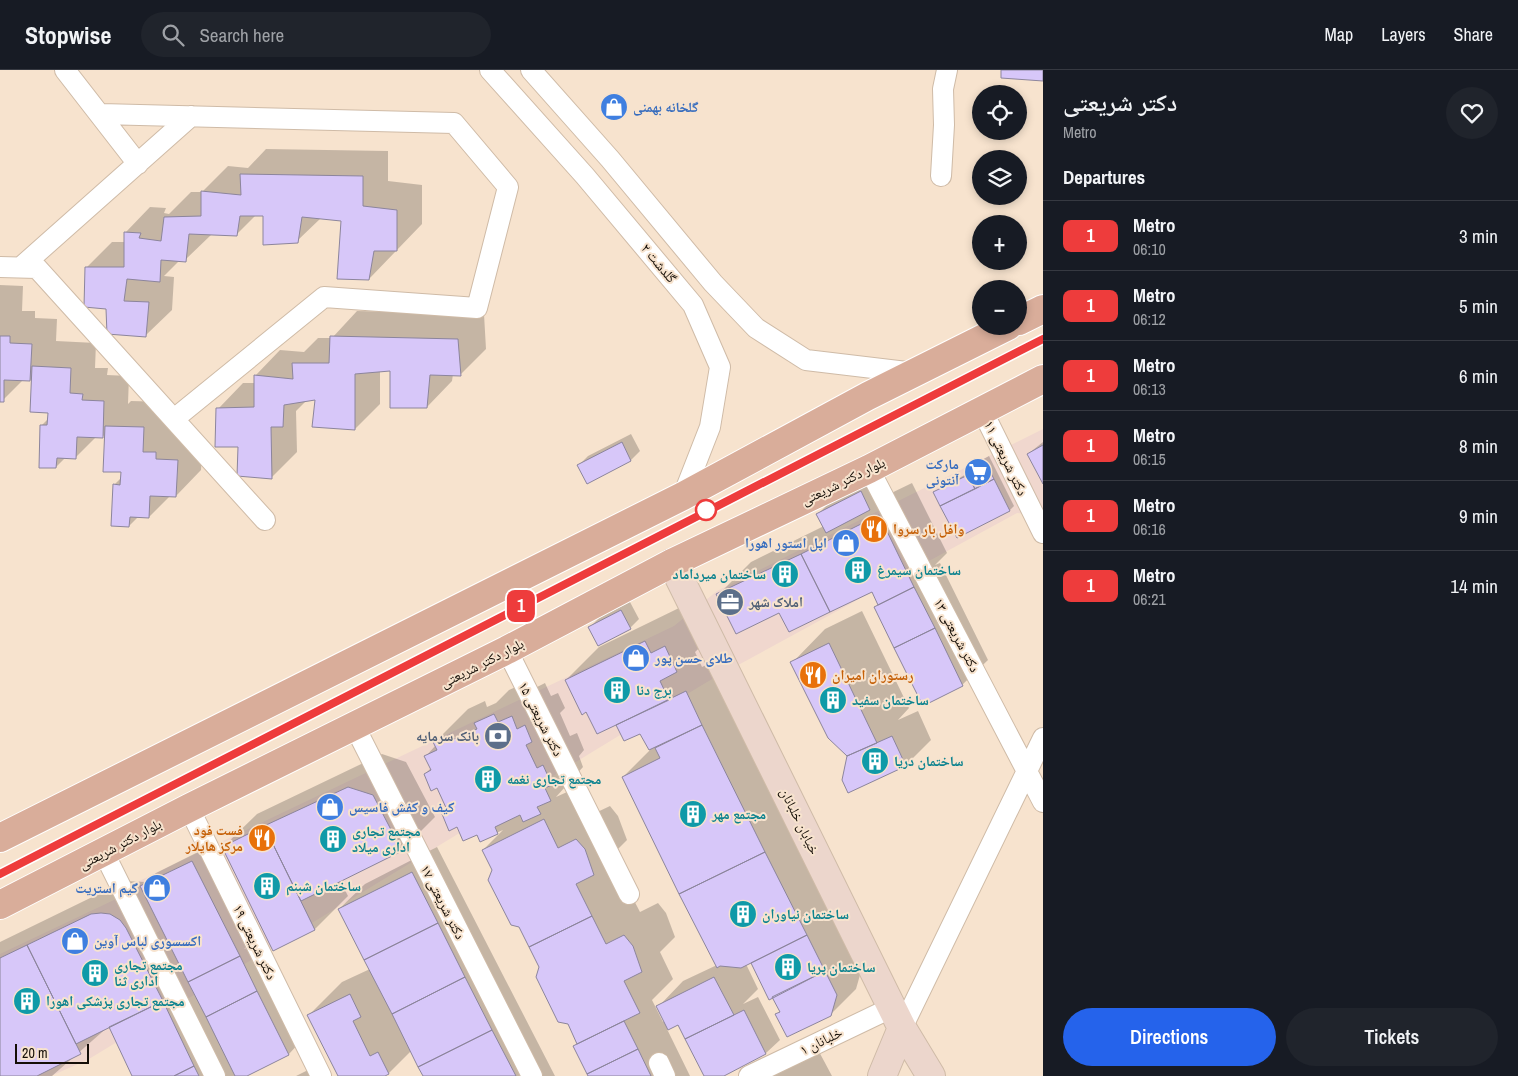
<!DOCTYPE html>
<html lang="en">
<head>
<meta charset="utf-8">
<style>
	body { margin:0; font-family:"Archivo Narrow","Noto Naskh Arabic",sans-serif; background:#20242c; color:#f1f3f6; height:100vh; display:flex; flex-direction:column; font-size:19px; white-space:nowrap }
	* { box-sizing:border-box; margin:0 }
	p { font-size:16px; color:#9ea1a6 }
	.icon { flex:none; width:28px; height:28px; fill:none; stroke:currentColor; stroke-width:2; stroke-linecap:round; stroke-linejoin:round }
	.map { position:relative; flex:1; overflow:hidden }
	.sheet { display:flex; flex-direction:column; background:#171b24; width:475px }
	.sheet>* { flex:none }
	.badge { padding:0 10px; border-radius:8px; font-size:18px; line-height:32px }
	.buttons { position:absolute; left:972px; top:15px; display:grid; gap:10px }
	.buttons a { display:grid; place-items:center; width:55px; height:55px; border-radius:50%; background:#171b24; box-shadow:0 2px 8px #0003; font-size:25px }
	.scale { position:absolute; left:15px; bottom:12px; width:74px; box-sizing:border-box; padding-left:5px; border:2px solid #150e07; border-top:0; font-size:14px; line-height:18px; white-space:nowrap; color:#150e07; -webkit-text-stroke:4px #f7e3ce; paint-order:stroke }
	.map>.badge { position:absolute; translate:-50% -50%; box-shadow:0 0 0 2px #fff }
	h2 { padding:0 20px; font-size:19px; line-height:45px }
	.round { display:grid; place-items:center; flex:none; width:52px; height:52px; border-radius:26px; background:#20242c }
	.overview { display:flex; align-items:center; justify-content:space-between; height:85px; padding:0 20px }
	h1 { font-size:24px; font-weight:600; line-height:38px }
	.primary-button { display:flex; gap:10px; margin-top:auto; padding:10px 20px }
	.primary-button a { flex:1; height:58px; border-radius:30px; background:#2563eb; color:#fff; font-size:20px; font-weight:600; line-height:58px; text-align:center }
	.primary-button a+a { background:#20242c; color:#f1f3f6 }
	ul { padding:0; list-style:none }
	li { display:flex; align-items:center; gap:15px; height:70px; padding:0 20px; border-top:1px solid #363941 }
	li div { flex:1 }
	li b { display:block; font-size:19px }
	li em { font-style:normal }
	li .badge { min-width:55px; font-weight:700; text-align:center }
	header { display:flex; align-items:center; gap:30px; box-sizing:border-box; height:70px; padding:0 25px; background:#171b24; border-bottom:1px solid #363941 }
	header strong { font-size:24px }
	nav { display:flex; gap:28px; margin-inline-start:auto; font-size:18px }
	.search { width:350px; height:45px; background:#20242c; display:flex; align-items:center; gap:12px; box-sizing:border-box; padding:0 18px; border-radius:28px; color:#9ea1a6; font-size:19px }
	main { display:flex; flex:1; min-height:0 }
	.map>svg:first-child { display:block }
</style>
</head>
<body>
<header>
<strong>Stopwise</strong>
<div class="search"><svg class="icon" aria-label="search" viewBox="0 0 24 24"><circle cx="10" cy="10" r="6"/><path d="M15 15l6 6"/></svg>Search here</div>
<nav><a>Map</a><a>Layers</a><a>Share</a></nav>
</header>
<main>
<div class="map">
<svg width="1043" height="1006" viewBox="0 0 1043 1006">
	<rect width="100%" height="100%" fill="#f7e3ce"/>
	<path fill="#f0d7ce" d="M1043,359V446L1017,443L707,612L89,989L51,1006H0V884L114,830L137,812L674,556L717,521Z"/>
	<path fill="#0003" d="M266,79L388,81V111L422,115V154L369,209L342,150L321,148L297,171L265,145H256L237,164L211,165L185,190H180L164,206L174,207L172,240L146,265L107,238L86,198L112,172H125V163L150,137L166,138L164,143L169,144L191,122H202L228,96L248,98Z
		M0,215L23,216L22,241H35V248L57,249L56,271L96,273L95,298H108L107,305L129,306L128,334L131,331L169,332L181,364L203,365L201,400L176,426H170L149,447L139,446L129,456L114,415L122,407V401L106,364L103,366H97L76,387H66L56,397L41,356L49,348V342L32,310L24,309L3,330H0Z
		M357,241L484,244L486,279L460,305L453,304L452,311L427,337L392,299L380,300V334L355,359L317,329L307,330L296,341L297,382L272,407L239,376L218,339L243,313H255V306L280,280L304,282L318,268H332Z
		M631,364L640,381L631,390L587,412L579,395L588,386Z
		M1043,372V411L1028,384Z
		M989,386L1014,436L1010,440L957,466L935,422L968,403L967,400L971,396Z
		M870,413L879,429L912,413L947,483L935,495L940,493L988,590L962,615L875,537L879,534L873,520L780,542L718,525L751,492L824,456L818,444L827,435Z
		M630,532L639,549L630,558L590,557L599,548Z
		M679,538L685,550L698,544L710,568L695,582L702,597L719,589L862,898L856,919L830,945H777L781,941L751,891L746,894L758,919L743,934L758,927L780,970L766,983L721,1006H706L679,953L667,959L690,1006H589L574,976L578,973L483,780L503,760L481,770L477,763L458,755L444,744L448,740L438,716L425,704L431,698L426,686L436,675L435,672L468,639L485,631L487,637L496,633L509,620L527,612L531,620L545,613L551,626L558,623L565,638L560,643L570,666L577,663L584,680L579,686L583,697L556,727L578,717L591,745L610,736L618,746L627,770L611,786L640,842L658,833L666,843L675,867L660,882L673,909L652,930L663,952L665,951L658,937L683,911L717,895L623,707L650,680L641,662L587,641L566,610L599,577Z
		M862,541L909,638L898,650L918,641L931,670L906,695L849,722L848,687L792,593L825,559Z
		M382,684L406,692L435,747L402,780L340,810L348,826L315,859L274,879L223,777L257,744Z
		M437,777L555,1006H425L412,980L389,1003L383,1006H339L309,945L342,912L370,899L339,839L365,814Z
		M206,778L253,871L244,879L249,877L302,970L289,984L244,1006H133L109,956L52,1006H0V872L125,811L146,812L156,803Z
		M816,976L832,1006H759Z
		M308,1000L311,1006H296Z"/>
	<path fill="#d7c7f9" stroke="#8c859c" d="M1001,0H1043V11L1001,8Z
		M240,104L363,106V136L397,140V181H374L369,210L337,209L341,151L302,147L298,173L263,175V146H240L237,166L189,164L186,192L161,190L160,212L127,209L124,231L149,232L146,267L107,264L106,239L84,237L85,197H124V162L141,163L139,168L161,171L164,147L201,146V121L241,125Z
		M0,266H10V273L32,274L30,311L4,310V332H0Z
		M330,266L458,269L461,306L430,305L427,338H390V301L355,304V360L312,357L315,330L284,335L283,357H271L272,409L237,406L238,377H215L216,338L254,337V305L293,309L292,293H329Z
		M32,296L71,298L70,323L83,324L82,330L104,331L103,368L77,367L76,389L57,388L56,398H39L40,355H47L48,343L30,342Z
		M105,356L144,357L143,382H156V389L178,390L176,427L150,426L149,448L130,447L129,457L111,456L113,414L120,415L121,402H103Z
		M622,372L631,391L587,414L577,395Z
		M1043,375V414L1027,384Z
		M984,390L994,409L975,419L965,400Z
		M968,405L975,419L940,436L933,422Z
		M994,409L1010,441L957,468L940,436Z
		M861,421L870,440L826,463L816,444Z
		M879,445L914,517L878,535L872,522L830,542L801,484Z
		M801,484L830,542L789,562L779,543L736,564L716,524Z
		M914,517L935,558L894,578L874,537Z
		M621,540L631,559L598,576L588,557Z
		M935,558L963,616L923,636L894,578Z
		M645,571L651,583L665,576L677,602L660,611L669,630L597,664L586,642L582,645L565,610Z
		M829,573L877,673L847,686L828,668L790,592Z
		M686,621L702,655L649,680L640,664L624,671L616,655Z
		M494,644L498,652L512,646L517,659L525,655L532,672L526,675L537,698L543,695L552,715L545,718L551,731L537,737L541,744L523,752L520,745L495,757L498,764L480,772L477,765L463,771L457,757L449,761L442,744L448,742L437,718L431,721L424,704L431,700L424,686L437,680L433,672L452,664L454,669L477,659L474,653Z
		M702,655L765,782L679,824L622,707L660,688L655,678Z
		M892,666L906,696L848,723L842,710L847,686Z
		M348,717L373,725L402,781L301,831L264,756Z
		M544,749L558,778L576,769L585,779L594,805L576,814L592,846L529,877L519,857L511,855L488,810L492,800L482,780Z
		M264,756L315,860L273,881L222,777Z
		M765,782L807,865L741,898L720,896L717,898L679,824Z
		M192,791L240,886L188,912L140,816Z
		M412,802L438,853L364,890L338,839Z
		M101,843L110,844L120,850L126,858L163,931L76,974L27,875L91,844Z
		M592,846L606,874L624,865L633,876L642,902L624,911L640,943L577,974L568,954L558,952L536,907L539,897L529,877Z
		M438,853L465,907L392,944L364,890Z
		M807,865L825,901L769,930L751,893Z
		M27,875L81,984L37,1006H0V888Z
		M240,886L257,921L206,947L188,912Z
		M825,901L837,925L831,946L787,967L775,944L780,942L772,927Z
		M465,907L492,960L418,997L392,944Z
		M714,907L734,945L685,969L678,955L668,960L656,936Z
		M257,921L289,985L247,1006H235L206,947Z
		M350,924L361,947L353,951L370,986L378,982L389,1004L385,1006H338L307,945Z
		M163,931L194,996L174,1006H132L109,957Z
		M744,940L766,984L724,1006H704L685,969Z
		M624,951L638,979L587,1004L573,976Z
		M492,960L516,1006H423L418,997Z
		M638,979L651,1006H588L587,1004Z
		M194,996L199,1006H174Z"/>
	<g fill="none" stroke-linecap="round" stroke-linejoin="round">
		<g stroke="#cfbba7" stroke-width="22">
			<path id="street" d="M65,0L138,94
				M490,0L585,106L693,235L720,297L710,357L683,426
				M531,0L610,89L713,213L756,258L806,290L915,303
				M101,44L454,53L508,117L477,238L324,227L174,349
				M941,106L944,55L943,19L947,0
				M0,197L37,198L265,450
				M21,197L191,46
				M982,340L1043,463
				M869,399L1043,732
				M507,580L629,824
				M355,657L532,1006
				M189,738L321,1006
				M104,783L215,1006
				M902,958L1043,668
				M659,993L665,1006
				M749,1006L893,937"/>
		</g>
		<g stroke="#cfbba7" stroke-width="30">
			<path id="secondary" d="M672,493L902,958L931,1006
				M882,1006L902,958"/>
		</g>
		<g stroke="#fff" stroke-width="30">
			<path id="primary" d="M1019,251L1043,239
				M0,768L683,426L868,326L1008,256
				M0,835L189,738L507,580L672,493L869,399L1043,309"/>
		</g>
		<use href="#street" stroke="#fff" stroke-width="20"/>
		<use href="#secondary" stroke="#ecd6cc" stroke-width="28"/>
		<use href="#primary" stroke="#d9ad9a" stroke-width="28"/>
	</g>
	<g fill="none" stroke-linecap="round" stroke-linejoin="round">
		<g stroke="#fff" stroke-width="11">
			<path id="line" d="M0,804L1043,269"/>
		</g>
		<use href="#line" stroke="#ee3c3c" stroke-width="8"/>
	</g>
	<defs>
		<g id="shop-disc" transform="scale(1.4375)"><circle r="9.5" fill="#3f7fe0" stroke="#f7e3ce"/><path d="M-5-2.5h2.3a2.7 3.5 0 0 1 5.4 0H5L5.5 6h-11ZM-1.5-2.5h3a1.5 2.3 0 0 0-3 0Z" fill="#fff"/></g>
		<g id="supermarket-disc" transform="scale(1.4375)"><circle r="9.5" fill="#3f7fe0" stroke="#f7e3ce"/><path d="M-6-5.5h2.5l.6 2H6L4.5 2H-2.5L-4.4-4H-6ZM-1.5 3.2a1.3 1.3 0 1 0 .1 0ZM3 3.2a1.3 1.3 0 1 0 .1 0Z" fill="#fff"/></g>
		<g id="restaurant-disc" transform="scale(1.4375)"><circle r="9.5" fill="#e8710a" stroke="#f7e3ce"/><path d="M-5-6h1v4h1v-4h1v4h1v-4h1v5L-1.5 .5V6h-2V.5L-5-1ZM5-6V6H3V1.5H1.5Q1.5-4 5-6Z" fill="#fff"/></g>
		<g id="building-disc" transform="scale(1.4375)"><circle r="9.5" fill="#0f9aa8" stroke="#f7e3ce"/><path d="M-4-6H4V6H1V3H-1V6H-4ZM-2.5-4.3h1.7v1.8h-1.7ZM.8-4.3h1.7v1.8H.8ZM-2.5-1h1.7V.8h-1.7ZM.8-1h1.7V.8H.8Z" fill="#fff"/></g>
		<g id="office-disc" transform="scale(1.4375)"><circle r="9.5" fill="#5c6f8a" stroke="#f7e3ce"/><path d="M-6-3h4V-5.5h4V-3h4V5H-6ZM-1-4.5V-3h2v-1.5ZM-6 0V1H6V0Z" fill="#fff"/></g>
		<g id="bank-disc" transform="scale(1.4375)"><circle r="9.5" fill="#5c6f8a" stroke="#f7e3ce"/><path d="M-6-4H6V4H-6ZM0-2.3a2.3 2.3 0 1 0 0 4.6a2.3 2.3 0 1 0 0-4.6Z" fill="#fff"/></g>
	</defs>
	<g fill-rule="evenodd">
		<use href="#shop-disc" x="614" y="37"/>
		<use href="#supermarket-disc" x="978" y="402"/>
		<use href="#restaurant-disc" x="874" y="459"/>
		<use href="#shop-disc" x="846" y="473"/>
		<use href="#building-disc" x="858" y="500"/>
		<use href="#building-disc" x="785" y="504"/>
		<use href="#office-disc" x="730" y="532"/>
		<use href="#shop-disc" x="636" y="588"/>
		<use href="#restaurant-disc" x="813" y="605"/>
		<use href="#building-disc" x="617" y="620"/>
		<use href="#building-disc" x="833" y="630"/>
		<use href="#bank-disc" x="498" y="666"/>
		<use href="#building-disc" x="875" y="691"/>
		<use href="#building-disc" x="488" y="709"/>
		<use href="#shop-disc" x="330" y="737"/>
		<use href="#building-disc" x="693" y="744"/>
		<use href="#restaurant-disc" x="262" y="768"/>
		<use href="#building-disc" x="333" y="769"/>
		<use href="#building-disc" x="267" y="816"/>
		<use href="#shop-disc" x="157" y="818"/>
		<use href="#building-disc" x="743" y="844"/>
		<use href="#shop-disc" x="75" y="871"/>
		<use href="#building-disc" x="788" y="897"/>
		<use href="#building-disc" x="95" y="903"/>
		<use href="#building-disc" x="27" y="931"/>
	</g>
	<circle fill="#fff" stroke="#ee3c3c" stroke-width="2.5" cx="706" cy="440" r="10"/>
	<g text-anchor="middle" dominant-baseline="central" stroke-width="4" stroke-linejoin="round" paint-order="stroke">
		<g font-size="14" font-weight="bold" fill="#366cbe" stroke="#f7e3ce" text-anchor="start">
			<text x="633" y="37">گلخانه بهمنی</text>
			<text x="959" y="394" text-anchor="end">مارکت<tspan x="959" dy="16">آنتونی</tspan></text>
			<text x="827" y="473" text-anchor="end">اپل استور اهورا</text>
			<text x="655" y="588">طلای حسن پور</text>
			<text x="349" y="737">کیف و کفش فاسیس</text>
			<text x="138" y="818" text-anchor="end">گیم استریت</text>
			<text x="94" y="871">اکسسوری لباس آوین</text>
		</g>
		<g font-size="14" fill="#150e07" stroke="#f7e3ce">
			<text transform="translate(659 193) rotate(50)">گلدشت ۲</text>
			<text transform="translate(1006 388) rotate(64)">۱۱ دکتر شریعتی</text>
			<text transform="translate(843 411) rotate(-26)">بلوار دکتر شریعتی</text>
			<text transform="translate(957 565) rotate(62)">۱۳ دکتر شریعتی</text>
			<text transform="translate(482 593) rotate(-27)">بلوار دکتر شریعتی</text>
			<text transform="translate(541 649) rotate(63)">۱۵ دکتر شریعتی</text>
			<text transform="translate(800 751) rotate(64)">خیابان خلبانان</text>
			<text transform="translate(120 774) rotate(-28)">بلوار دکتر شریعتی</text>
			<text transform="translate(443 832) rotate(63)">۱۷ دکتر شریعتی</text>
			<text transform="translate(255 872) rotate(64)">۱۹ دکتر شریعتی</text>
			<text transform="translate(821 971) rotate(-26)">۱ خلبانان</text>
		</g>
		<g font-size="14" font-weight="bold" fill="#c56008" stroke="#f7e3ce" text-anchor="start">
			<text x="893" y="459">وافل بار سروا</text>
			<text x="832" y="605">رستوران امیران</text>
			<text x="243" y="760" text-anchor="end">فست فود<tspan x="243" dy="16">مرکز هایلار</tspan></text>
		</g>
		<g font-size="14" font-weight="bold" fill="#0d838f" stroke="#f7e3ce" text-anchor="start">
			<text x="877" y="500">ساختمان سیمرغ</text>
			<text x="766" y="504" text-anchor="end">ساختمان میرداماد</text>
			<text x="636" y="620">برج دنا</text>
			<text x="852" y="630">ساختمان سفید</text>
			<text x="894" y="691">ساختمان دریا</text>
			<text x="507" y="709">مجتمع تجاری نغمه</text>
			<text x="712" y="744">مجتمع مهر</text>
			<text x="352" y="761">مجتمع تجاری<tspan x="352" dy="16">اداری میلاد</tspan></text>
			<text x="286" y="816">ساختمان شبنم</text>
			<text x="762" y="844">ساختمان نیاوران</text>
			<text x="114" y="895">مجتمع تجاری<tspan x="114" dy="16">اداری ثنا</tspan></text>
			<text x="807" y="897">ساختمان پریا</text>
			<text x="46" y="931">مجتمع تجاری پزشکی اهورا</text>
		</g>
		<g font-size="14" font-weight="bold" fill="#4e5e75" stroke="#f7e3ce" text-anchor="start">
			<text x="749" y="532">املاک شهر</text>
			<text x="479" y="666" text-anchor="end">بانک سرمایه</text>
		</g>
	</g>
</svg>
<div class="buttons">
<a><svg class="icon" aria-label="locate" viewBox="0 0 24 24"><circle cx="12" cy="12" r="6"/><path d="M12 2v4M12 18v4M2 12h4M18 12h4"/></svg></a>
<a><svg class="icon" aria-label="layers" viewBox="0 0 24 24"><path d="M12 4l9 5-9 5-9-5zM3 14l9 5 9-5"/></svg></a>
<a>+</a>
<a>−</a>
</div>
<div class="scale">20 m</div>
<b class="badge" style="left:521px;top:536px;background:#ee3c3c;color:#fff">1</b>
</div>
<section class="sheet">
<div class="overview"><div><h1>دکتر شریعتی</h1><p>Metro</p></div><a class="round"><svg class="icon" aria-label="heart" viewBox="0 0 24 24"><path d="M12 20l-8-8c-3-5 5-10 8-4 3-6 11-1 8 4z"/></svg></a></div>
<h2>Departures</h2>
<ul>
<li><span class="badge" style="background:#ee3c3c;color:#fff">1</span><div><b>Metro</b><p>06:10</p></div><em>3 min</em></li>
<li><span class="badge" style="background:#ee3c3c;color:#fff">1</span><div><b>Metro</b><p>06:12</p></div><em>5 min</em></li>
<li><span class="badge" style="background:#ee3c3c;color:#fff">1</span><div><b>Metro</b><p>06:13</p></div><em>6 min</em></li>
<li><span class="badge" style="background:#ee3c3c;color:#fff">1</span><div><b>Metro</b><p>06:15</p></div><em>8 min</em></li>
<li><span class="badge" style="background:#ee3c3c;color:#fff">1</span><div><b>Metro</b><p>06:16</p></div><em>9 min</em></li>
<li><span class="badge" style="background:#ee3c3c;color:#fff">1</span><div><b>Metro</b><p>06:21</p></div><em>14 min</em></li>
</ul>
<div class="primary-button"><a>Directions</a><a>Tickets</a></div>
</section>
</main>
</body>
</html>
